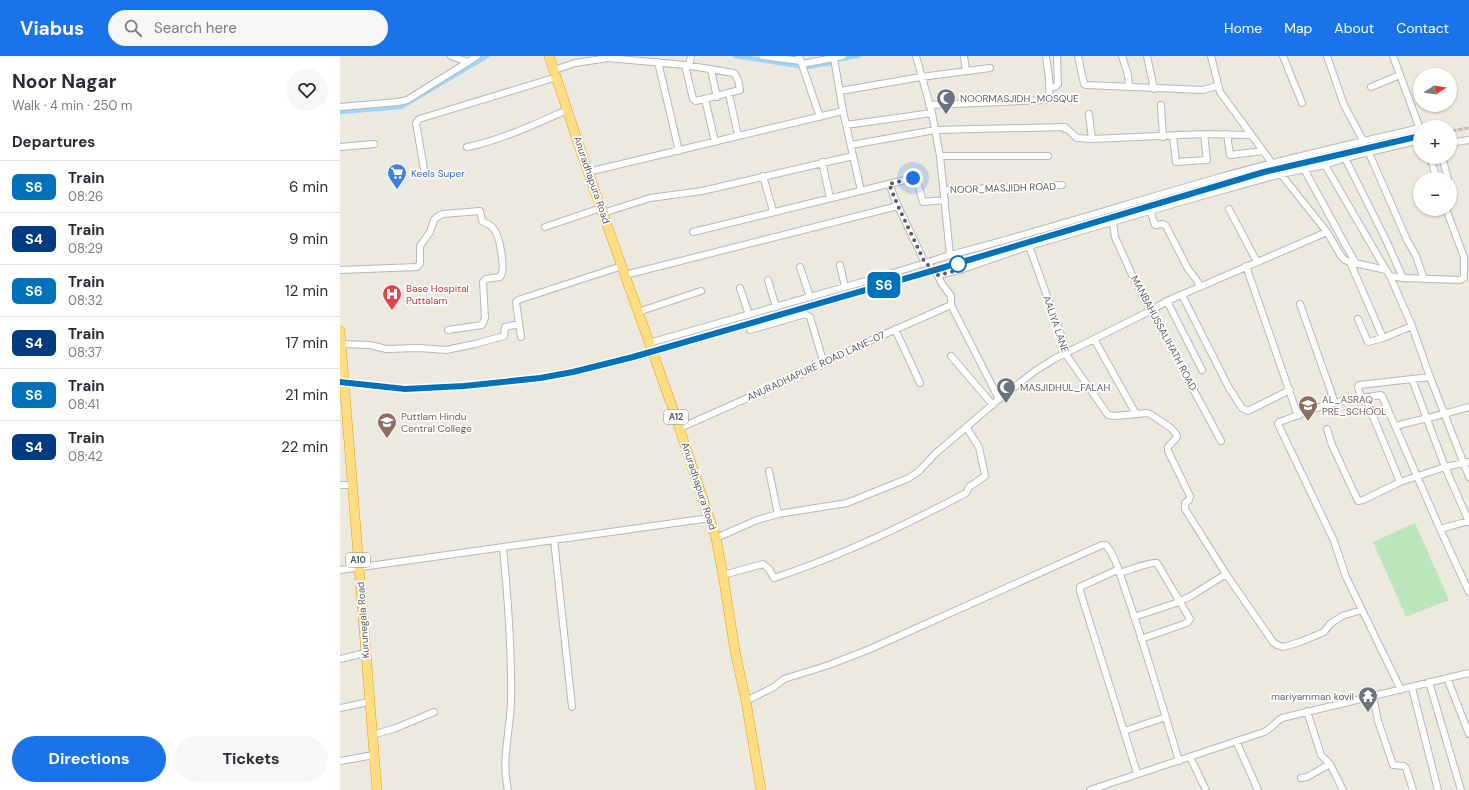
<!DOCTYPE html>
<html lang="en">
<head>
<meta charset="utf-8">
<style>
	body { margin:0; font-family:"DM Sans",sans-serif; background:#f7f7f7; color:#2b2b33; height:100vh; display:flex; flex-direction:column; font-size:15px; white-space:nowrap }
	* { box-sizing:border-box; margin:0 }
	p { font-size:13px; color:#7c7c81 }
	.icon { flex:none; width:22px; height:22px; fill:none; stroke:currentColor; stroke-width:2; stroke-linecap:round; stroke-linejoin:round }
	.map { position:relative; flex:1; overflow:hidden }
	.drawer { display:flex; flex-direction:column; background:#fff; width:340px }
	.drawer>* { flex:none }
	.badge { padding:0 8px; border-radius:6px; font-size:14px; line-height:26px }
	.needle { width:26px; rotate:78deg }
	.buttons { position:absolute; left:1073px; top:12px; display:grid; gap:8px }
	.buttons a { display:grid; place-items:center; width:44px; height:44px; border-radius:50%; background:#fff; box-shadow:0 1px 3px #0004; font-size:20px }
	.you { position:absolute; width:20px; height:20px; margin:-10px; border:3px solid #fff; border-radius:50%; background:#1a73e8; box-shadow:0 0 0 6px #1a73e833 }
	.map>.badge { position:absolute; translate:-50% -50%; box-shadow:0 0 0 2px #fff }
	h2 { padding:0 12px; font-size:15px; line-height:36px }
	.round { display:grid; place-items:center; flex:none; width:42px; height:42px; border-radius:21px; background:#f7f7f7 }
	.head { display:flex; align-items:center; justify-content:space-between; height:68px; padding:0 12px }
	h1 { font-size:19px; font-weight:700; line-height:30px }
	.action { display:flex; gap:8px; margin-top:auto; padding:8px 12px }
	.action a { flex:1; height:46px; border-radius:24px; background:#1a73e8; color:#fff; font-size:16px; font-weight:700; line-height:46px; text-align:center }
	.action a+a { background:#f7f7f7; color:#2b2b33 }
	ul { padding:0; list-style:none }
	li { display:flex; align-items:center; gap:12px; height:52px; padding:0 12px; border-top:1px solid #e1e1e2 }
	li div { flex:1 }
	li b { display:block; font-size:15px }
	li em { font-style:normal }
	li .badge { min-width:44px; font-weight:700; text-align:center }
	header { display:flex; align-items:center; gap:24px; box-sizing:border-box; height:56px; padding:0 20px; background:#1a73e8; color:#fff }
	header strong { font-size:19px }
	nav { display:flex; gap:22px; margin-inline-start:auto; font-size:14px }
	.search { width:280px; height:36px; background:#f7f7f7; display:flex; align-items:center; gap:10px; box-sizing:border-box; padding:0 14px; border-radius:22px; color:#7c7c81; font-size:15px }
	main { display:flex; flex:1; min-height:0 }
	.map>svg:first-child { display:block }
</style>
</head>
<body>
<header>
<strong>Viabus</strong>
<div class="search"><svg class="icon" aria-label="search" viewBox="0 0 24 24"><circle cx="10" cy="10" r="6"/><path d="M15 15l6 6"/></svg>Search here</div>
<nav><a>Home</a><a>Map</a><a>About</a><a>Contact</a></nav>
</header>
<main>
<section class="drawer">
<div class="head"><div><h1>Noor Nagar</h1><p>Walk · 4 min · 250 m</p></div><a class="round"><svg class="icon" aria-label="heart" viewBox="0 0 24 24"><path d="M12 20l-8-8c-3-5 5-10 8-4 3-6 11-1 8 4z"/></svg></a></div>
<h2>Departures</h2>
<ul>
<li><span class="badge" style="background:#0072bc;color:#fff">S6</span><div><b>Train</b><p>08:26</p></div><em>6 min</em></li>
<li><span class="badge" style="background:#003b80;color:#fff">S4</span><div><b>Train</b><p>08:29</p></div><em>9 min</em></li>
<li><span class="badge" style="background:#0072bc;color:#fff">S6</span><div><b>Train</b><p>08:32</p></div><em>12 min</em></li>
<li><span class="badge" style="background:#003b80;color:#fff">S4</span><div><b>Train</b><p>08:37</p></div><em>17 min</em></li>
<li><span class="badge" style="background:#0072bc;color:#fff">S6</span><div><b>Train</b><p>08:41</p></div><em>21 min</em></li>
<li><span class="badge" style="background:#003b80;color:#fff">S4</span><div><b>Train</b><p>08:42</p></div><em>22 min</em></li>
</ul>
<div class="action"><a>Directions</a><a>Tickets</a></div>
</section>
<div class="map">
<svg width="1129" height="734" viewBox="0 0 1129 734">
	<rect width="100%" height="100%" fill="#ece9df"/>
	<path fill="#bbe5bb" d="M1075,467L1109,544L1066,561L1033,486Z"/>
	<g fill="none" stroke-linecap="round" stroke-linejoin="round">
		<path stroke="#9cd6ff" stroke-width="4.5" d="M395,0L459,10
			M500,3L518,0
			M467,11L491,7
			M0,56L61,51L147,0"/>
		<g stroke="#b5b8bd" stroke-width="8">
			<path id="minor" d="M111,0L128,6L137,0
				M422,0L461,5
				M459,0L480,61
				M624,0L626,15
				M738,0L744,28L746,29L863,34L877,30
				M782,0L788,19L789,31
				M807,0L814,33
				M871,0L880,36L932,107L987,176L1001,200L1005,204L1010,206L1046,214L1050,220L1072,270L1090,321L1129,421
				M943,0L962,47
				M987,0L1004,49L1024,86
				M1053,0L1080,73
				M494,2L503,55L521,135
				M318,6L339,95
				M462,8L503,0
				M349,10L351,0
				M214,14L235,7L268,2L345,9L394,17L398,24L400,34L356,45L353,43L345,9
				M371,14L377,41
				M709,31H715L718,28L717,0
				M1031,31L1060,19
				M500,35L581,21L650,12
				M389,38L398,80
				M365,43L375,86
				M589,49L707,44C713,36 707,11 706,0
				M821,49L823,81
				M0,51L58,46L67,44L128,6
				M749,58L752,83L864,78L911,79
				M506,69L592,57
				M725,73V71L737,82L752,83
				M887,78L890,99L923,95
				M833,80L836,106L867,104L864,78
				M1110,87L1129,84
				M511,89L595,74L725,71
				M0,91L34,88
				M127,91C162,84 195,68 227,54
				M1029,97L1067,184L1076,200L1084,223
				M600,100H708
				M1090,101L1097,123
				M1102,101L1108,123
				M1005,102L1046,184L1063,222
				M482,106L490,142
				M985,109L1046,214
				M84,113L76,67L79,63L217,21
				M964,113L1016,208
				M248,116L503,55
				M423,120L433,155
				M549,128L558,150L585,207L610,199L600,100L592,57L576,0
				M605,134L722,129
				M806,143L815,169L823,168L826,170L848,213L856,223L860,230
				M889,153L917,206
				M263,157L310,142L362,135L513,100
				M773,167L775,181L793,221L881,385
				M205,171L261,152
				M353,176L573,122L577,124L583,146L605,144
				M689,190L726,293L725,297L768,359L775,360L807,357L810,358L831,372L836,378L837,381L828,391V395L850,440L849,444L845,447V453L886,518L933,586L937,589L943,591L960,586L984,576L990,568L1002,560L1022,554
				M610,199C699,176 786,148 874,123C942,103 1011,88 1080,72
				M1010,206L1043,282
				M500,209L505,231
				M906,210L958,360
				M460,211L470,241
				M0,214L77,211L80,207V190L90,176L94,164L97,161L103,158L140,155L142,165C145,167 151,169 153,172C160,179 166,214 160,221L146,223L143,226L145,262L142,269L108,274
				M285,219L558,150
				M598,219L620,214L689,190L851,143L941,118L985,109L1005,102L1080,84
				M1050,220L1063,222L1120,224L1124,222V201L1106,153
				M428,224L436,251
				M400,232L409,259
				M842,239L889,332L902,352L908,355L950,334
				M827,245L862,314
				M960,248L995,347
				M298,256L361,235
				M1018,263L1028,286L1043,282L1072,270
				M555,273L580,327
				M410,274L465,258L470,261L484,308
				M181,281L176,246L178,244L282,210
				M754,283L796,358
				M309,287L547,219L585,207L595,214L602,228L611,240V249L659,343
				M0,288L30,289L46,293L79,292L106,294L135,288L164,280L165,271L179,268
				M611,300L653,349
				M1072,323L1105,411L1129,466
				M1025,341L1060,426L1105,411L1129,406
				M1021,342L1018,331L1019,329L1090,321
				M1055,370L1104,358L1129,351
				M340,372L484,308L518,290L611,249
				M987,373L992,389L1018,445L1023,444L1060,426
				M429,415L438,458
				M0,429H13
				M1100,473L1129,465
				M376,482L417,464L438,458L507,447L569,422L579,415L596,397L659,343L695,315L714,303L812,254L827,245L987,176
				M214,484L232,651
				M163,492C168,543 172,595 171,646C170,676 161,705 168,734
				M0,514L370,462
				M777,514L740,531V535L797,717
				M779,517C787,515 812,505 817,507L850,563L848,566L844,568L801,583
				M383,519L423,508L429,513L434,522C501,500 564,470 626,437L629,431L645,420L639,391L626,371
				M794,561L836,547L851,540L886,518
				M0,603L25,597
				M1107,622L1129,678
				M1089,626L1121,734
				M1072,632L1098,734
				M1061,634L1006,521L994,485L938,368L939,366C952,362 964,356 977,352C997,345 1019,342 1041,339L1042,340L1100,473L1129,536
				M1033,640L1038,665L1053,709L1064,710L1066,712L1073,734
				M406,645L434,631L444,623L489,609L530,593L762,489H766C777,502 781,523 787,539C806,594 822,649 839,705
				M0,652L29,646
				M967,655L981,699L990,708L1003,734
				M784,675L826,661
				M32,679L56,672L94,656
				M896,685L918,734
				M850,701L866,734
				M0,705L34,699
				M961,722L967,721L990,708
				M750,734L924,676C931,673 935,666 942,662L1129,617"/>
		</g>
		<g stroke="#eb9d00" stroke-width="10">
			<path id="highway" d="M209,0L248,116L333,353L376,482L383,519L395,595L406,645L421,734
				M0,275L37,734"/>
		</g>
		<use href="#minor" stroke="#fff" stroke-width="6"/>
		<use href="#highway" stroke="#ffdd84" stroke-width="9"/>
		<g stroke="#b1b2b2" stroke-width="2.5">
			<path id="rail" d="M1110,75L1129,72
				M0,326L65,333L125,330L200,322L233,316L293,301L595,214L923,116L1080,80"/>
		</g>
		<use href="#rail" stroke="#fff" stroke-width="1" stroke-dasharray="3" stroke-linecap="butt"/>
	</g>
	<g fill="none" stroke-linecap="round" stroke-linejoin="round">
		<g stroke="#fff" stroke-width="9">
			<path id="line" d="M0,326L65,333L124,330L200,322L233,316L293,301L595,214L924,116L1080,80"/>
		</g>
		<use href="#line" stroke="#0072bc" stroke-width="6"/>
		<path stroke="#585c61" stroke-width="4" stroke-dasharray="0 7.2" d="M573,122L549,128L558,150L585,207L595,214L598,219L620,214L618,208"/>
	</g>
	<defs>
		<g id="mosque-pin" transform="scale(1)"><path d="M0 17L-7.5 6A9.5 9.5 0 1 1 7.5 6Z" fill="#6b7280" stroke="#fff"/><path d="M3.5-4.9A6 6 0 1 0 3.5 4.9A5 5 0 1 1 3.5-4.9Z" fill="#fff"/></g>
		<g id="supermarket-pin" transform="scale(1)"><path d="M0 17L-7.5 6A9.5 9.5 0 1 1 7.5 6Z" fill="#3f7fe0" stroke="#fff"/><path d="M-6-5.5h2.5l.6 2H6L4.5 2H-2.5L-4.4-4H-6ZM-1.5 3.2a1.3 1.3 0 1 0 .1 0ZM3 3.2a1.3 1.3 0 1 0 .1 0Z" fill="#fff"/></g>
		<g id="hospital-pin" transform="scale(1)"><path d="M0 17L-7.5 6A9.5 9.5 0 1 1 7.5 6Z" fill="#e0444e" stroke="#fff"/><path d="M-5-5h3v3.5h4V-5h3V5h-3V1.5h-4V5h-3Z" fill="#fff"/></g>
		<g id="school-pin" transform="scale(1)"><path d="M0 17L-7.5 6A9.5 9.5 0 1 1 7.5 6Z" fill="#8d6e63" stroke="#fff"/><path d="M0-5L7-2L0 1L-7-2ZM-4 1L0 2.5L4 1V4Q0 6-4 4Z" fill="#fff"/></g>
		<g id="temple-pin" transform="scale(1)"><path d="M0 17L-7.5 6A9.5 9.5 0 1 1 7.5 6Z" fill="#6b7280" stroke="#fff"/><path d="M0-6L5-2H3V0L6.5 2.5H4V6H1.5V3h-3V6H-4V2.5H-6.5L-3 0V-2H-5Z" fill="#fff"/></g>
	</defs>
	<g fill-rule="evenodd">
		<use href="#mosque-pin" x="606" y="42"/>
		<use href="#supermarket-pin" x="57" y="117"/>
		<use href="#hospital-pin" x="52" y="238"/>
		<use href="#mosque-pin" x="666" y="331"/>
		<use href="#school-pin" x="968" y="349"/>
		<use href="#school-pin" x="47" y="366"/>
		<use href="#temple-pin" x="1028" y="640"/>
	</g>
	<circle fill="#fff" stroke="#0072bc" stroke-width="2" cx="618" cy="208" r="8"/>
	<g text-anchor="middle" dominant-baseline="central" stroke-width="3.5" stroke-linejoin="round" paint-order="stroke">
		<g fill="#fff" stroke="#8a8d90" stroke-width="1">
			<rect x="324" y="354" width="24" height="14" rx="3"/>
			<rect x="6" y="497" width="24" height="14" rx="3"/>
		</g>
		<g font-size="9" font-weight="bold" fill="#585c61">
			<text x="336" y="361">A12</text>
			<text x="18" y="504">A10</text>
		</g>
		<g font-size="10" fill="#5b616d" stroke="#fff" text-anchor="start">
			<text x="620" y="42">NOORMASJIDH_MOSQUE</text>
			<text x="680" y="331">MASJIDHUL_FALAH</text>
			<text x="1014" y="640" text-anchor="end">mariyamman kovil</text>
		</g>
		<g font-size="10" fill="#366cbe" stroke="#fff" text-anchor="start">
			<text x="71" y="117">Keels Super</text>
		</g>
		<g font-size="10" fill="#585c61" stroke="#fff">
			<text transform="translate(252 124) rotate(71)">Anuradhapura Road</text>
			<text transform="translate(663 132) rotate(-2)">NOOR_MASJIDH ROAD</text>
			<text transform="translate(716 268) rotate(71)">AALIYA LANE</text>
			<text transform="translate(824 277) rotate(62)">MANBAHUSSALIHATH ROAD</text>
			<text transform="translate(476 310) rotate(-25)">ANURADHAPURE ROAD LANE-07</text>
			<text transform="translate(359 430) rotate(72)">Anuradhapura Road</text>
			<text transform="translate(23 564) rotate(-94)">Kurunegala Road</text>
		</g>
		<g font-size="10" fill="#be3a42" stroke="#fff" text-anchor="start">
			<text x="66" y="232">Base Hospital<tspan x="66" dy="12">Puttalam</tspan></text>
		</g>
		<g font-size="10" fill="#785e54" stroke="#fff" text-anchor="start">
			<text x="982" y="343">AL_ASRAQ<tspan x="982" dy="12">PRE_SCHOOL</tspan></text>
			<text x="61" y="360">Puttlam Hindu<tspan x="61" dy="12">Central College</tspan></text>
		</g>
	</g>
</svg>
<div class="buttons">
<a><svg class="needle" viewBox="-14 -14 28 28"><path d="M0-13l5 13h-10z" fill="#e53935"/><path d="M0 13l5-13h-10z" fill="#7c7c81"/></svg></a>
<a>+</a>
<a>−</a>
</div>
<div class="you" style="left:573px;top:122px"></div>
<b class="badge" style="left:544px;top:229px;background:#0072bc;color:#fff">S6</b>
</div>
</main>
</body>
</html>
